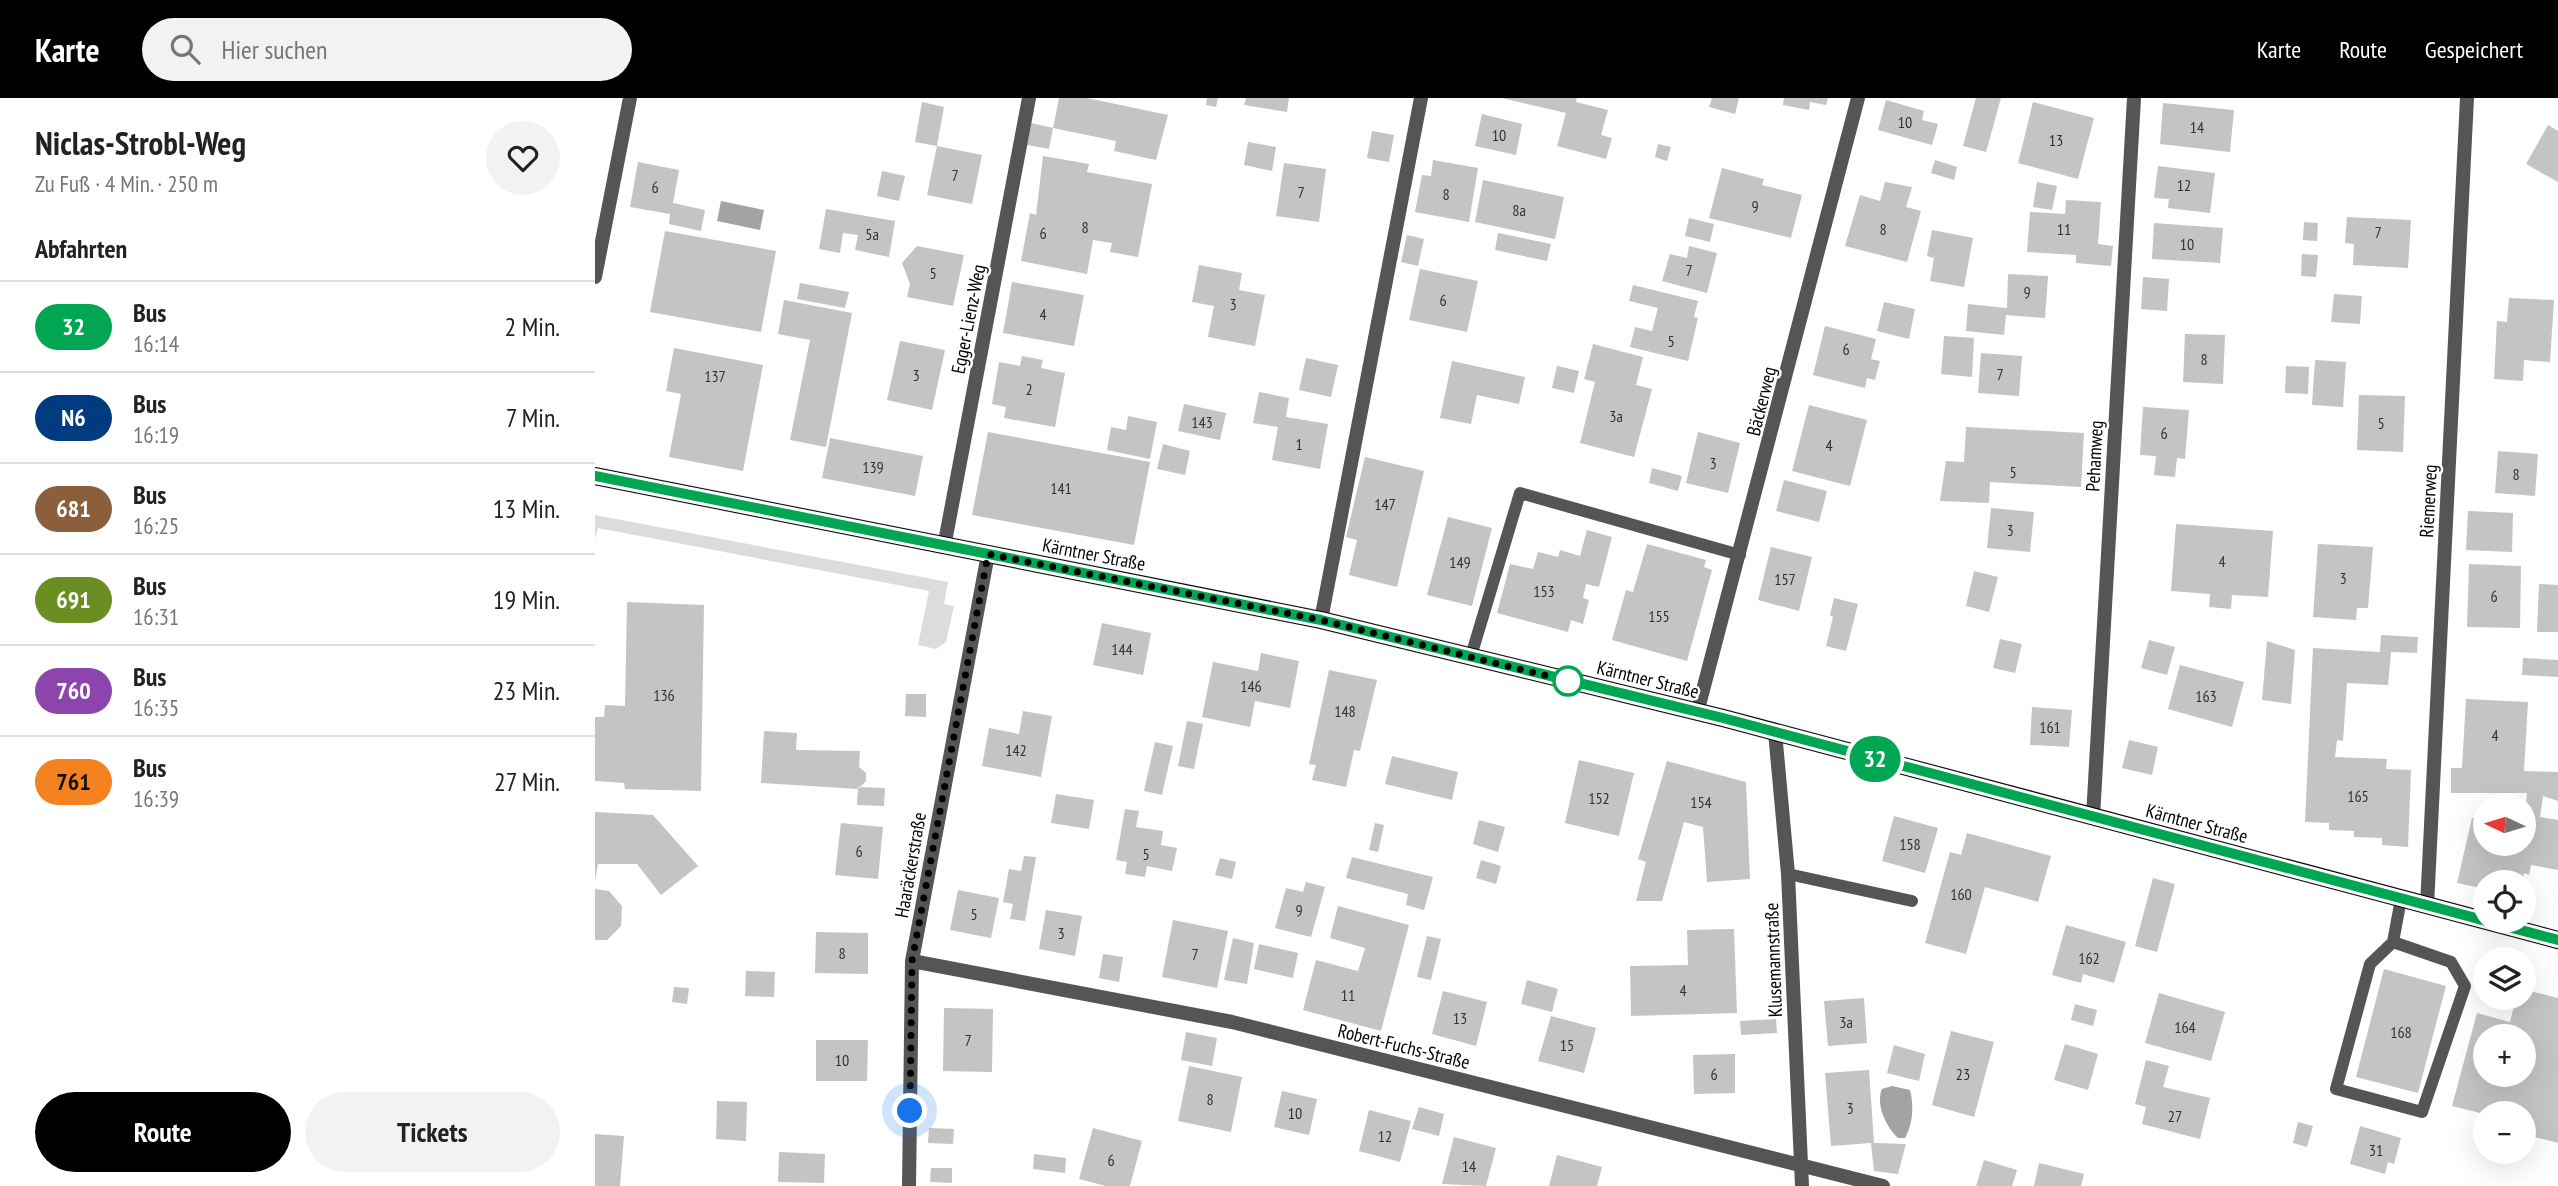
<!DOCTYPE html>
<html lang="de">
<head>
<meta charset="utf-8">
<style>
	body { margin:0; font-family:"PT Sans Narrow",sans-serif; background:#f2f2f2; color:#222; height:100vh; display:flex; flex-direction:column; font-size:26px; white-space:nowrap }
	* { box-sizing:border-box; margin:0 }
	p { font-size:23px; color:#767676 }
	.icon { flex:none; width:38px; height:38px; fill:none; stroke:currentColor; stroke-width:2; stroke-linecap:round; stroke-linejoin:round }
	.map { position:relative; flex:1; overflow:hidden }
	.sheet { display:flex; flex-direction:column; background:#fff; width:595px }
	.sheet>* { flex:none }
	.badge { padding:0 14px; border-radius:23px; font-size:24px; line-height:46px }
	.needle { width:46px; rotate:274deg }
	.buttons { position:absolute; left:1878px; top:695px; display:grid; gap:14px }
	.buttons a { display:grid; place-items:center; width:63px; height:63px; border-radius:50%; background:#fff; box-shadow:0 7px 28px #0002; font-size:35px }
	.you { position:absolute; width:35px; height:35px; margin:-18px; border:5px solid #fff; border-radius:50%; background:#1a73e8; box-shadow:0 0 0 10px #1a73e833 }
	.map>.badge { position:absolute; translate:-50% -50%; box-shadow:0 0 0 4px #fff }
	h2 { padding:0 35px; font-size:26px; line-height:63px }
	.round { display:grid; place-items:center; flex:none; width:74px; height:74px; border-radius:37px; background:#f2f2f2 }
	.summary { display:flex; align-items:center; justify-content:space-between; height:119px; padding:0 35px }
	h1 { font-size:33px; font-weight:800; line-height:52px }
	.button { display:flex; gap:14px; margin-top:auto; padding:14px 35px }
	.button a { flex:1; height:80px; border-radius:42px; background:#000; color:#fff; font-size:28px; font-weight:800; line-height:80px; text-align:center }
	.button a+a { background:#f2f2f2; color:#222 }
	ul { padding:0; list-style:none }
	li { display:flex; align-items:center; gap:21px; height:91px; padding:0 35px; border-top:2px solid #e0e0e0 }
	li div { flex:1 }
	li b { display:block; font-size:26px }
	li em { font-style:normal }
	li .badge { min-width:77px; font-weight:700; text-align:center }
	header { display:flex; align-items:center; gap:42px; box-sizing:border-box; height:98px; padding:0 35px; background:#000; color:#fff }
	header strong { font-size:33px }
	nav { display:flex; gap:38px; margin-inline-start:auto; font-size:24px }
	.search { width:490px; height:63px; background:#f2f2f2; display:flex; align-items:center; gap:18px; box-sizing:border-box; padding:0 24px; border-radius:38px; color:#767676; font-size:26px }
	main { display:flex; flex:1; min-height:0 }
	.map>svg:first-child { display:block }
</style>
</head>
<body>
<header>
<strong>Karte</strong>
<div class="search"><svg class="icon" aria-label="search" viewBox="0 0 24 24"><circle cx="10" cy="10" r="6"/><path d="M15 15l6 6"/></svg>Hier suchen</div>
<nav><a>Karte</a><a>Route</a><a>Gespeichert</a></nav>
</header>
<main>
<section class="sheet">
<div class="summary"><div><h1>Niclas-Strobl-Weg</h1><p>Zu Fuß · 4 Min. · 250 m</p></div><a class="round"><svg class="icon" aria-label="heart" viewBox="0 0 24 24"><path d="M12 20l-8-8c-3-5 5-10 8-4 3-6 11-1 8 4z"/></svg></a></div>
<h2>Abfahrten</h2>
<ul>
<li><span class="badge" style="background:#00a651;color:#fff">32</span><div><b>Bus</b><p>16:14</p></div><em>2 Min.</em></li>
<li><span class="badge" style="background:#003b80;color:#fff">N6</span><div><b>Bus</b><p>16:19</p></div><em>7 Min.</em></li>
<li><span class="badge" style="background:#8b5e3c;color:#fff">681</span><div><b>Bus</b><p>16:25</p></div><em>13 Min.</em></li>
<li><span class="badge" style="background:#6b8e23;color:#fff">691</span><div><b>Bus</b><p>16:31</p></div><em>19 Min.</em></li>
<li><span class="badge" style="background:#8e44ad;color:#fff">760</span><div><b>Bus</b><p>16:35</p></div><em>23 Min.</em></li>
<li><span class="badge" style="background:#f58220;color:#111">761</span><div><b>Bus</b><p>16:39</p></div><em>27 Min.</em></li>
</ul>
<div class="button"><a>Route</a><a>Tickets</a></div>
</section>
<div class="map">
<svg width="1963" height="1088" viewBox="0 0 1963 1088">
	<rect width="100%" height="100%" fill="#fff"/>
	<path fill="#dcdcdc" d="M0,417L353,484L349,506L359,508L351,544L341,551L323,547L334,493L3,430L0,441Z"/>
	<path fill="#a3a3a3" d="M126,103L169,112L165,132L122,123Z
		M1297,988L1315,992C1319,1008 1318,1025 1310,1040H1303C1292,1030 1280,1007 1287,991Z"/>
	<path fill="#c4c4c4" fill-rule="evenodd" d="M464,0H492L573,17L561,62L519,53L521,43L458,30L454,51L432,47L436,25L458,30Z
		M612,0H623L621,9L611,7Z
		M651,0H694L692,14L649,7Z
		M907,0H982L981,4L1013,12L1006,37L1017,40L1011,61L962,48L971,15Z
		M1117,0H1144L1140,16L1114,9Z
		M1189,0H1233L1231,7L1215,4L1214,12L1188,7Z
		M1381,0H1406L1391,54L1368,48Z
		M1291,2L1329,13L1327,22L1343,26L1337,47L1283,32Z
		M327,4L349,9L342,48L320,44Z
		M1438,4L1499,20L1483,81L1423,65Z
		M1568,5L1639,12L1635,54L1565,46Z
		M887,16L927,26L921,57L880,48Z
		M1953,27L1963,33V84L1931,66Z
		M777,33L799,37L794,64L772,60Z
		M653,44L681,49L677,73L649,67Z
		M1063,46L1076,49L1072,63L1060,59Z
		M342,48L387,57L377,106L332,97Z
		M448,58L494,66L492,74L557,86L543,159L515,154L517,145L498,142L492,176L426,163L435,115L441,117Z
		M838,62L883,70L874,124L820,114L827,77L836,78Z
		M1340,62L1362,69L1359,82L1336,75Z
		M43,64L84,72L78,105L110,112L106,133L74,126L75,116L35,109Z
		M689,65L731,71L724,124L681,118Z
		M1563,68L1620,75L1615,115L1573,110L1574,101L1559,100Z
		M1127,70L1169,81L1167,87L1207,97L1196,140L1114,120Z
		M287,73L310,78L304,103L282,98Z
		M888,82L969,99L960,141L880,124Z
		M1290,84L1317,89L1311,109L1326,113L1312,164L1250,148L1265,97L1285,103Z
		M1442,84L1462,88L1457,112L1438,109Z
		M1471,102L1506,104L1503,146L1518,148L1516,168L1481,165V157L1432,154L1435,114L1470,116Z
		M231,111L300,123L294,159L260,152L263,137L248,135L245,155L224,151Z
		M1752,119L1816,122L1813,170L1758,167L1759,146L1750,145Z
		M1094,120L1119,126L1115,144L1090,138Z
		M1709,124L1723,125L1722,143L1708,142Z
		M1559,125L1628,130L1625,165L1557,161Z
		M1337,132L1378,140L1369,189L1335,183L1339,160L1332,158Z
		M70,133L181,153L166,234L55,214Z
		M903,135L956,146L952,163L900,152Z
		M812,137L829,141L823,168L806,164Z
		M322,148L369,157L358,208L312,199L315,186L307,165Z
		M1094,148L1122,155L1112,195L1067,183L1075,156L1092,160Z
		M1707,156L1723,157L1721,179L1706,178Z
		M604,167L647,175L644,192L670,197L660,248L613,239L619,208L597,204Z
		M825,171L883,183L872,234L814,222Z
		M1413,176L1453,178L1450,220L1411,217L1409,237L1371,233L1373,206L1412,210Z
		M1548,179L1574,181L1572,213L1546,211Z
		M417,184L489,197L479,248L408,235Z
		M205,185L254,194L250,210L202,201Z
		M1038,187L1103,203L1099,219L1103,220L1093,263L1035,249L1040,229L1057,233L1063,210L1034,203Z
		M1739,196L1767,198L1765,226L1736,224Z
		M1914,200L1959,202L1955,264L1929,262L1928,283L1899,281L1902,223L1912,224Z
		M189,202L257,215L231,349L195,342L215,242L183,236Z
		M1289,204L1320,211L1314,241L1282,233Z
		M1230,228L1281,241L1276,261L1285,263L1280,282L1272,280L1270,290L1218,277Z
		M1590,236L1630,237L1628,286L1588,284Z
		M1349,238L1379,240L1377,279L1346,276Z
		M305,243L350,252L337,312L292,302Z
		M998,246L1048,259L1041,287L1057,291L1039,359L985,345L1000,284L989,281Z
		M79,250L168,267L148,373L74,359L86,296L71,293Z
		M1386,255L1427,258L1424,298L1383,295Z
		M427,258L448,262L446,270L470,275L460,329L409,320L411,309L397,306L404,264L425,268Z
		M711,260L743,267L736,299L704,292Z
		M1720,262L1751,264L1748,309L1717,307Z
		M857,263L930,279L924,306L882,297L876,326L845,320Z
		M962,268L984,273L979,295L957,290Z
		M1691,268L1714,269L1713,296L1690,295Z
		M664,294L694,300L691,319L733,326L725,371L677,362L683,329L658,325Z
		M1764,297L1810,298L1808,354L1762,352Z
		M589,306L631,315L625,342L583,333Z
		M1214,307L1272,322L1255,388L1197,373Z
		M1548,309L1594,312L1590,361L1582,360L1580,379L1559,377L1561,358L1545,357Z
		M533,318L562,324L555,361L512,352L516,329L531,332Z
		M1371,329L1489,335L1486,389L1395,384L1394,405L1345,403L1351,363L1369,364Z
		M393,334L555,364L539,447L377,417Z
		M1103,334L1145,345L1133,395L1091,385Z
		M235,340L328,358L320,398L227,380Z
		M568,346L595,353L590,377L562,371Z
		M1903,353L1943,356L1940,398L1900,395Z
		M770,359L829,373L802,489L754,477L762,442L751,439Z
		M1057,370L1087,378L1083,393L1054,385Z
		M1189,382L1232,393L1224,424L1181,413Z
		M1396,410L1439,414L1435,454L1392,450Z
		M1873,413L1918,415L1917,454L1871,452Z
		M853,419L897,430L877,508L832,497Z
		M1581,426L1678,433L1673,499L1637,497L1636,511L1614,509L1615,496L1576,493Z
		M992,432L1017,439L1004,489L991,486L988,500L994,502L988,526L976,522L973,534L902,515L915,466L938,471L943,454L963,459L965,452L985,458Z
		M1052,446L1111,462L1109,469L1117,472L1092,563L1017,542L1031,492L1038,494Z
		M1723,446L1778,449L1773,510H1762L1761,522L1718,519Z
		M1176,449L1217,459L1204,513L1163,502Z
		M1874,466L1926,468L1925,530L1872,529Z
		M1379,473L1403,479L1394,514L1371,508Z
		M1944,486L1963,487V534H1942Z
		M1239,500L1263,506L1251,553L1231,548L1238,519L1235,517Z
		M32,504L109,507L106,693L30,691L29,685L0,683V619H9L10,607L30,608Z
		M507,525L556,535L548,577L498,567Z
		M1786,537L1823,539L1822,555L1796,554L1793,587L1752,585L1748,643L1742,642L1740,659L1792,661L1791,671L1816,672L1813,749L1787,747V740L1759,739V733L1734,732V725L1710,724L1718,550L1785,554Z
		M1405,541L1427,546L1420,575L1398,570Z
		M1554,542L1580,549L1572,577L1546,570Z
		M1672,543L1700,552L1696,606L1667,602Z
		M666,555L704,563L695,610L660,603L655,629L607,619L618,564L663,573Z
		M1928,560L1963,562V579L1927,577Z
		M1585,567L1649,584L1637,629L1573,611Z
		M734,572L782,582L765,653L759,652L751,689L717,682L721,667L714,666Z
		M311,596H331V619L310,618Z
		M1871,601L1933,604L1929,673L1963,674V703L1948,698L1945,719L1963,722V772L1936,767L1934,777L1929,775L1927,784H1890V791L1862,785L1877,720L1890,723V746H1928L1932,695H1856V670H1867Z
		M1437,609L1477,612L1474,649L1435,647Z
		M428,613L457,618L446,679L387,668L394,630L424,636Z
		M592,623L608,626L599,671L583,668Z
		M169,633L202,635L201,652L265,653L264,669L271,675V683L263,691L166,685Z
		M1534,642L1563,649L1557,677L1527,670Z
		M560,644L578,648L567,697L549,693Z
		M797,658L863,674L857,702L790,686Z
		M984,662L1039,675L1024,738L970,725Z
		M1072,663L1151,684L1155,781L1112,784L1108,729L1089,724L1067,803H1041L1051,764L1043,761Z
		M263,689L290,690L289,708L262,707Z
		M461,696L499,702L494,731L456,725Z
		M530,711L544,713L541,729L568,733L566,747L582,750L577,773L552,768L550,779L530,776L532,764L521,762Z
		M0,714L58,717L103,768L66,797L42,766H3L0,783Z
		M1299,718L1343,730L1330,775L1287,763Z
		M884,722L910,729L903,754L878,746Z
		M246,725L288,729L283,781L240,777Z
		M780,725L789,727L783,754L774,752Z
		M1372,735L1456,758L1443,804L1390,789L1371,856L1330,845L1355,754L1366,757Z
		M429,758L441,759L430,823L415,821L418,806L408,804L414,771L426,773Z
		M757,759L838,779L829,812L811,807L813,796L751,780Z
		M625,760L641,764L637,781L620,777Z
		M886,762L906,768L901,786L881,780Z
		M1558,780L1580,786L1562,854L1540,848Z
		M711,784L730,789L716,839L680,830L691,790L708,794Z
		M0,791L14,793L27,808L26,828L12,842H0Z
		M363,792L404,800L396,840L355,832Z
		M743,808L814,827L786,933L708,912L721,862L763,873L770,850L735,840Z
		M451,812L487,818L480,858L444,851Z
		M578,822L633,833L622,890L567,879Z
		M1471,827L1531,844L1519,885L1488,876L1486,885L1457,877Z
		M1139,831L1142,915L1036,918L1035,868L1093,867L1092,832Z
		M221,834L273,835V876L220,875Z
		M832,838L846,841L836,882L822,879Z
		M638,840L659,845L652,886L629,882Z
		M664,846L703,855L698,880L659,871Z
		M508,856L528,859L524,884L504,880Z
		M1789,871L1851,888L1823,995L1761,979Z
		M151,873L180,874L179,899L150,898Z
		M932,882L963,891L957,914L926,906Z
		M79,889L94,890L92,906L77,904Z
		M1928,891L1963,900V1045L1928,1036V1015H1890V1025L1886,1024L1889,1016L1857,1008L1882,915L1915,924L1921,900H1928ZM1890,938H1928V976H1890Z
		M848,893L892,904L881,948L837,936Z
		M1564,895L1630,914L1616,963L1550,945Z
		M1269,900L1272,945L1233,948L1229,903Z
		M1480,906L1502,912L1498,928L1476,922Z
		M349,910L398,911L397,974L348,973Z
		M956,918L1001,930L989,975L943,963Z
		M1181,921L1182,935L1146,937L1145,923Z
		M1356,933L1399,944L1379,1019L1337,1007Z
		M591,934L622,940L617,968L586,962Z
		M221,942H273L272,983H221Z
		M1470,946L1503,956L1493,992L1459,982Z
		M1299,947L1330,956L1324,983L1292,975Z
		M1140,956V995L1099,996L1098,957Z
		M1551,962L1574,968L1568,989L1615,1000L1605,1041L1547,1026L1551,1009L1540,1006Z
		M594,968L647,979L636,1034L583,1023Z
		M1274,972L1279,1045L1311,1046L1303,1076L1279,1073L1276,1045L1236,1048L1230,975Z
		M687,993L722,1001L714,1037L679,1029Z
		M122,1003L152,1004L151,1043L121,1041Z
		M824,1009L849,1016L844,1038L817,1031Z
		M774,1012L816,1023L805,1064L764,1053Z
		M1703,1024L1718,1028L1712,1049L1698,1045Z
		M1765,1028L1806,1040L1799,1066L1793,1064L1790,1076L1755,1066Z
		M334,1030L359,1031L358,1046L333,1045Z
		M498,1030L547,1043L535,1088H511L484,1081Z
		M0,1036L29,1038L25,1088H0Z
		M859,1039L901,1050L891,1088L847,1086Z
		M184,1054L230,1056L229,1085L183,1084Z
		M439,1056L471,1060L470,1075L438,1071Z
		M962,1057L1007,1069L1002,1088H954Z
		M1389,1062L1422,1072L1417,1088H1381Z
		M1444,1065L1489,1076L1486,1088H1439Z
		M336,1070H357V1085L335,1084Z"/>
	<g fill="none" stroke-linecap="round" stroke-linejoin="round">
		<g stroke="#dbdbdb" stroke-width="19">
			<path id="primary" d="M0,378L726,522L1128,620L1963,842"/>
		</g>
		<path stroke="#555" stroke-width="12" d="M876,558L925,395L1145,457
			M1193,776L1317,803
			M1798,844L1856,864L1870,888L1827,1014L1741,991L1775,866L1798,844L1806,801"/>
		<path stroke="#555" stroke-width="14" d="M0,179L35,0
			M349,449L434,0
			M726,522L826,0
			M1102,615L1263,0
			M1180,634L1193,776L1207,1088
			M1498,719L1539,0
			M1832,808L1872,0
			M317,863L637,924L1288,1088
			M314,1088L317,863L393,456"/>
		<use href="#primary" stroke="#000" stroke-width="18"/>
	</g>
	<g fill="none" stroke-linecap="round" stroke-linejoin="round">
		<g stroke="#fff" stroke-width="16">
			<path id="line" d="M0,378L726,522L1128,620L1963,842"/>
		</g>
		<use href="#line" stroke="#00a651" stroke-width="10"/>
		<path stroke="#000" stroke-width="7" stroke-dasharray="0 12.6" d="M315,1013L317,863L393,456L726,522L973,583"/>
	</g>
	<circle fill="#fff" stroke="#00a651" stroke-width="3.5" cx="973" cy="583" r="14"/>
	<g text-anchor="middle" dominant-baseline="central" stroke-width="5" stroke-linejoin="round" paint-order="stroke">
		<g font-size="16" fill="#313131">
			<text x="1310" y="24">10</text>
			<text x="1602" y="29">14</text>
			<text x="904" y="37">10</text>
			<text x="1461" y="42">13</text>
			<text x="360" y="77">7</text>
			<text x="1589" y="87">12</text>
			<text x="60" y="89">6</text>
			<text x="706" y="94">7</text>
			<text x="851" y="96">8</text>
			<text x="1160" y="108">9</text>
			<text x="924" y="112">8a</text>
			<text x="490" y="129">8</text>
			<text x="1288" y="131">8</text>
			<text x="1469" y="131">11</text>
			<text x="1783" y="134">7</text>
			<text x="448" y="135">6</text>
			<text x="277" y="136">5a</text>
			<text x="1592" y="146">10</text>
			<text x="1094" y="172">7</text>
			<text x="338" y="175">5</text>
			<text x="1432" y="194">9</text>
			<text x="848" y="202">6</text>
			<text x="638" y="206">3</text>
			<text x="448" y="216">4</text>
			<text x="1076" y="243">5</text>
			<text x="1251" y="251">6</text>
			<text x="1609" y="261">8</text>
			<text x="1405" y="276">7</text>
			<text x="321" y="277">3</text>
			<text x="120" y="278">137</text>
			<text x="434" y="291">2</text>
			<text x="1021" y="318">3a</text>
			<text x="607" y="324">143</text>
			<text x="1786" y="325">5</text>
			<text x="1569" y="335">6</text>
			<text x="704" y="346">1</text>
			<text x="1234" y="347">4</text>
			<text x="1118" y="365">3</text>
			<text x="278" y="369">139</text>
			<text x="1418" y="374">5</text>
			<text x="1921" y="376">8</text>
			<text x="466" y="390">141</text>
			<text x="790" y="406">147</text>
			<text x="1415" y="432">3</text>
			<text x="1627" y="463">4</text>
			<text x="865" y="464">149</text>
			<text x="1748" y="480">3</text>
			<text x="1190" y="481">157</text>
			<text x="949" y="493">153</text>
			<text x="1899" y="498">6</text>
			<text x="1064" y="518">155</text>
			<text x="527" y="551">144</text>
			<text x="656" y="588">146</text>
			<text x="69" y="597">136</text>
			<text x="1611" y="598">163</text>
			<text x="750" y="613">148</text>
			<text x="1455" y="629">161</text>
			<text x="1900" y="637">4</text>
			<text x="421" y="652">142</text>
			<text x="1763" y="698">165</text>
			<text x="1004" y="700">152</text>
			<text x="1106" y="704">154</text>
			<text x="1315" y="746">158</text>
			<text x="264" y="753">6</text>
			<text x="551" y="756">5</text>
			<text x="1366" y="796">160</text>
			<text x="704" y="812">9</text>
			<text x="379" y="816">5</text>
			<text x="466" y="835">3</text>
			<text x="247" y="855">8</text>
			<text x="600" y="856">7</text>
			<text x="1494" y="860">162</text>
			<text x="1088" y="892">4</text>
			<text x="753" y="897">11</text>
			<text x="865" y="920">13</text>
			<text x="1251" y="924">3a</text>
			<text x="1590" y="929">164</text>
			<text x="1806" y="934">168</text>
			<text x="373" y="942">7</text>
			<text x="972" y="947">15</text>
			<text x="247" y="962">10</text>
			<text x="1119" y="976">6</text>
			<text x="1368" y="976">23</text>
			<text x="615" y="1001">8</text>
			<text x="1255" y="1010">3</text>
			<text x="700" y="1015">10</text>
			<text x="1580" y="1018">27</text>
			<text x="790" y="1038">12</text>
			<text x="1781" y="1052">31</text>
			<text x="516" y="1062">6</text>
			<text x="874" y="1068">14</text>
		</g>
		<g font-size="19" fill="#000" stroke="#fff">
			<text transform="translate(373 221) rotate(-79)">Egger-Lienz-Weg</text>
			<text transform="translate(1166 303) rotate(-76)">Bäckerweg</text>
			<text transform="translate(1499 358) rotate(-87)">Pehamweg</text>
			<text transform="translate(1833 403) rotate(-87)">Riemerweg</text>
			<text transform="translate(499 456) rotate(11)">Kärntner Straße</text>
			<text transform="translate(1053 581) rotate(14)">Kärntner Straße</text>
			<text transform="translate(1602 725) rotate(15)">Kärntner Straße</text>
			<text transform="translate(315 767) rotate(-80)">Haaräckerstraße</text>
			<text transform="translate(1178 862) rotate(-92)">Klusemannstraße</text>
			<text transform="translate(809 948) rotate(14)">Robert-Fuchs-Straße</text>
		</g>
	</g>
</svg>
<div class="buttons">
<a><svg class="needle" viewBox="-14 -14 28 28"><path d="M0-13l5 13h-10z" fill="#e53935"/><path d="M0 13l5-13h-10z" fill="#767676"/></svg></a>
<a><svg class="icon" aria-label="locate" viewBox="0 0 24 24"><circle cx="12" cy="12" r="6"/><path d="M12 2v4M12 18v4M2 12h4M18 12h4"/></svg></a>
<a><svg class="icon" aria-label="layers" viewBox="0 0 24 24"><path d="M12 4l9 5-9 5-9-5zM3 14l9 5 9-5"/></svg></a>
<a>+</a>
<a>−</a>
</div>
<div class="you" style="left:315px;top:1013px"></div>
<b class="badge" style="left:1280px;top:661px;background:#00a651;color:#fff">32</b>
</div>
</main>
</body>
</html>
